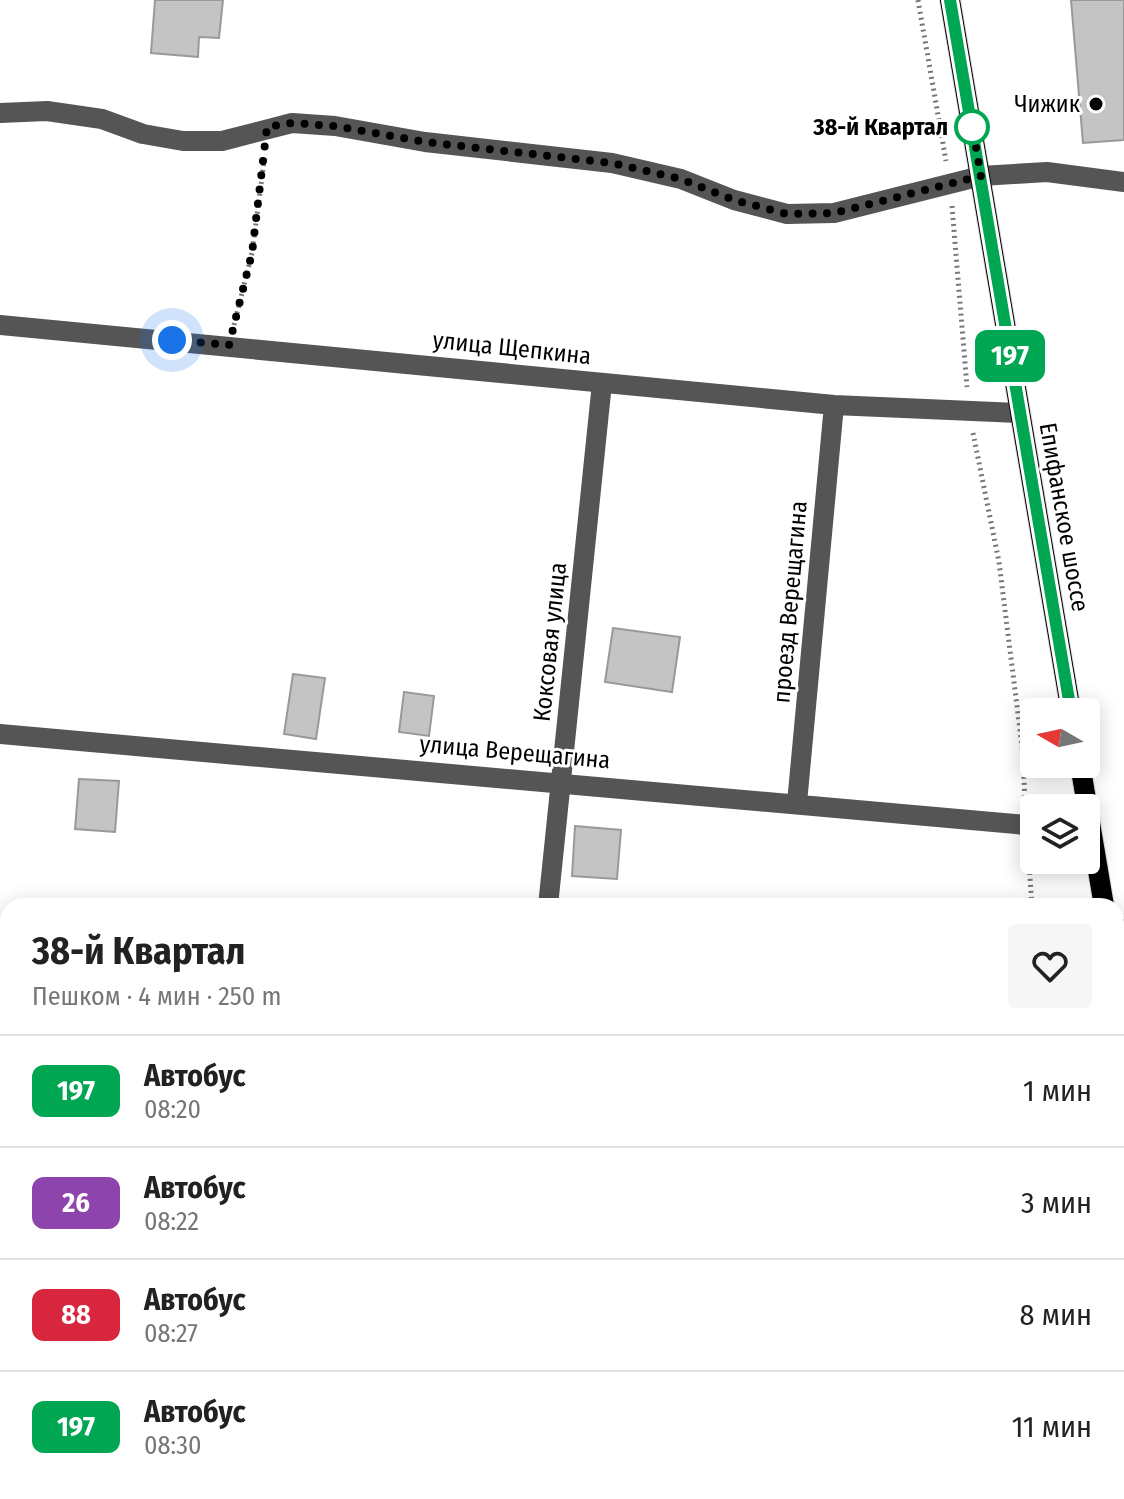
<!DOCTYPE html>
<html lang="ru">
<head>
<meta charset="utf-8">
<style>
	body { margin:0; font-family:"Fira Sans Condensed",sans-serif; background:#f6f6f6; color:#222; height:100vh; display:flex; flex-direction:column; font-size:30px; white-space:nowrap }
	* { box-sizing:border-box; margin:0 }
	p { font-size:26px; color:#767676 }
	.icon { flex:none; width:44px; height:44px; fill:none; stroke:currentColor; stroke-width:2; stroke-linecap:round; stroke-linejoin:round }
	.map { position:relative; flex:1; overflow:hidden }
	.panel { position:absolute; left:0px; top:898px; width:1124px; height:602px; display:flex; flex-direction:column; background:#fff; border-radius:24px 24px 0 0; box-shadow:0 4px 20px #0003 }
	.panel>* { flex:none }
	.badge { padding:0 16px; border-radius:12px; font-size:28px; line-height:52px }
	.needle { width:52px; rotate:279deg }
	.tools { position:absolute; left:1020px; top:698px; display:grid; gap:16px }
	.tools a { display:grid; place-items:center; width:80px; height:80px; border-radius:8px; background:#fff; box-shadow:0 4px 20px #0003; font-size:40px }
	.you { position:absolute; width:40px; height:40px; margin:-20px; border:6px solid #fff; border-radius:50%; background:#1a73e8; box-shadow:0 0 0 12px #1a73e833 }
	.map>.badge { position:absolute; translate:-50% -50%; box-shadow:0 0 0 4px #fff }
	.round { display:grid; place-items:center; flex:none; width:84px; height:84px; border-radius:8px; background:#f6f6f6 }
	.summary { display:flex; align-items:center; justify-content:space-between; height:136px; padding:0 32px }
	h1 { font-size:38px; font-weight:700; line-height:60px }
	ul { padding:0; list-style:none }
	li { display:flex; align-items:center; gap:24px; height:112px; padding:0 32px; border-top:2px solid #e0e0e0 }
	li div { flex:1 }
	li b { display:block; font-size:30px }
	li em { font-style:normal }
	li .badge { min-width:88px; font-weight:700; text-align:center }
	.map>svg:first-child { display:block }
</style>
</head>
<body>
<div class="map">
<svg width="1124" height="1499" viewBox="0 0 1124 1499">
	<rect width="100%" height="100%" fill="#fff"/>
	<path fill="#c4c4c4" stroke="#999" stroke-width="2" d="M155,0H223L219,38L199,37L198,57L151,53Z
		M1071,0H1124V140L1083,143Z
		M613,628L680,637L672,692L605,682Z
		M293,674L325,678L316,739L284,734Z
		M404,692L434,696L429,736L399,732Z
		M79,779L119,781L115,832L75,829Z
		M575,826L621,830L617,879L572,876Z
		M270,1492V1499H221V1493Z
		M1073,1492H1114V1493L1074,1499Z"/>
	<g fill="none" stroke-linecap="round" stroke-linejoin="round">
		<g stroke="#dbdbdb" stroke-width="22">
			<path id="major" d="M950,0L1071,712
				M1080,764L1104,906
				M1116,974L1124,1020"/>
		</g>
		<path stroke="#777" stroke-width="5" stroke-dasharray="2 4" stroke-linecap="butt" d="M918,0L946,161
			M952,206L967,387
			M234,325L252,253L265,154
			M973,433L999,562L1023,754L1025,803
			M1028,849L1032,906
			M1116,1307L1124,1342"/>
		<path stroke="#555" stroke-width="20" d="M0,113L47,111L102,119L143,134L183,141H222L292,123L335,126L425,142L612,163L681,179L734,200L787,214L834,213L981,176L1047,172L1124,182
			M0,325L834,405L1020,413
			M0,734L1026,825
			M797,803L834,405
			M548,906L602,383
			M1116,933L1124,929
			M1116,1042L1124,1039
			M0,1081L8,1082
			M0,1277L8,1275
			M0,1459L8,1453
			M326,1492L327,1499
			M513,1499L518,1492"/>
		<use href="#major" stroke="#000" stroke-width="20"/>
	</g>
	<g fill="none" stroke-linecap="round" stroke-linejoin="round">
		<g stroke="#fff" stroke-width="18">
			<path id="line" d="M950,0L1071,712"/>
		</g>
		<use href="#line" stroke="#00a651" stroke-width="12"/>
		<path stroke="#000" stroke-width="8" stroke-dasharray="0 14.4" d="M172,340L229,345L252,253L267,127L292,123L335,126L425,142L612,163L681,179L734,200L787,214L834,213L981,176L971,118L972,127"/>
	</g>
	<circle fill="#000" stroke="#fff" stroke-width="3" cx="1096" cy="104" r="8"/>
	<circle fill="#fff" stroke="#00a651" stroke-width="4" cx="972" cy="127" r="16"/>
	<g text-anchor="middle" dominant-baseline="central" stroke-width="6" stroke-linejoin="round" paint-order="stroke">
		<g font-size="24" fill="#000" stroke="#fff" text-anchor="end">
			<text x="1080" y="104">Чижик</text>
		</g>
		<g font-size="24" font-weight="bold" fill="#000" stroke="#fff" text-anchor="end">
			<text x="948" y="127">38-й Квартал</text>
		</g>
		<g font-size="24" fill="#000" stroke="#fff">
			<text transform="translate(512 348) rotate(6)">улица Щепкина</text>
			<text transform="translate(1064 517) rotate(80)">Епифанское шоссе</text>
			<text transform="translate(790 602) rotate(-85)">проезд Верещагина</text>
			<text transform="translate(550 642) rotate(-84)">Коксовая улица</text>
			<text transform="translate(515 752) rotate(5)">улица Верещагина</text>
		</g>
	</g>
</svg>
<div class="tools">
<a><svg class="needle" viewBox="-14 -14 28 28"><path d="M0-13l5 13h-10z" fill="#e53935"/><path d="M0 13l5-13h-10z" fill="#767676"/></svg></a>
<a><svg class="icon" aria-label="layers" viewBox="0 0 24 24"><path d="M12 4l9 5-9 5-9-5zM3 14l9 5 9-5"/></svg></a>
</div>
<div class="you" style="left:172px;top:340px"></div>
<b class="badge" style="left:1010px;top:356px;background:#00a651;color:#fff">197</b>
<section class="panel">
<div class="summary"><div><h1>38-й Квартал</h1><p>Пешком · 4 мин · 250 m</p></div><a class="round"><svg class="icon" aria-label="heart" viewBox="0 0 24 24"><path d="M12 20l-8-8c-3-5 5-10 8-4 3-6 11-1 8 4z"/></svg></a></div>
<ul>
<li><span class="badge" style="background:#00a651;color:#fff">197</span><div><b>Автобус</b><p>08:20</p></div><em>1 мин</em></li>
<li><span class="badge" style="background:#8e44ad;color:#fff">26</span><div><b>Автобус</b><p>08:22</p></div><em>3 мин</em></li>
<li><span class="badge" style="background:#d7263d;color:#fff">88</span><div><b>Автобус</b><p>08:27</p></div><em>8 мин</em></li>
<li><span class="badge" style="background:#00a651;color:#fff">197</span><div><b>Автобус</b><p>08:30</p></div><em>11 мин</em></li>
</ul>
</section>
</div>
</body>
</html>
